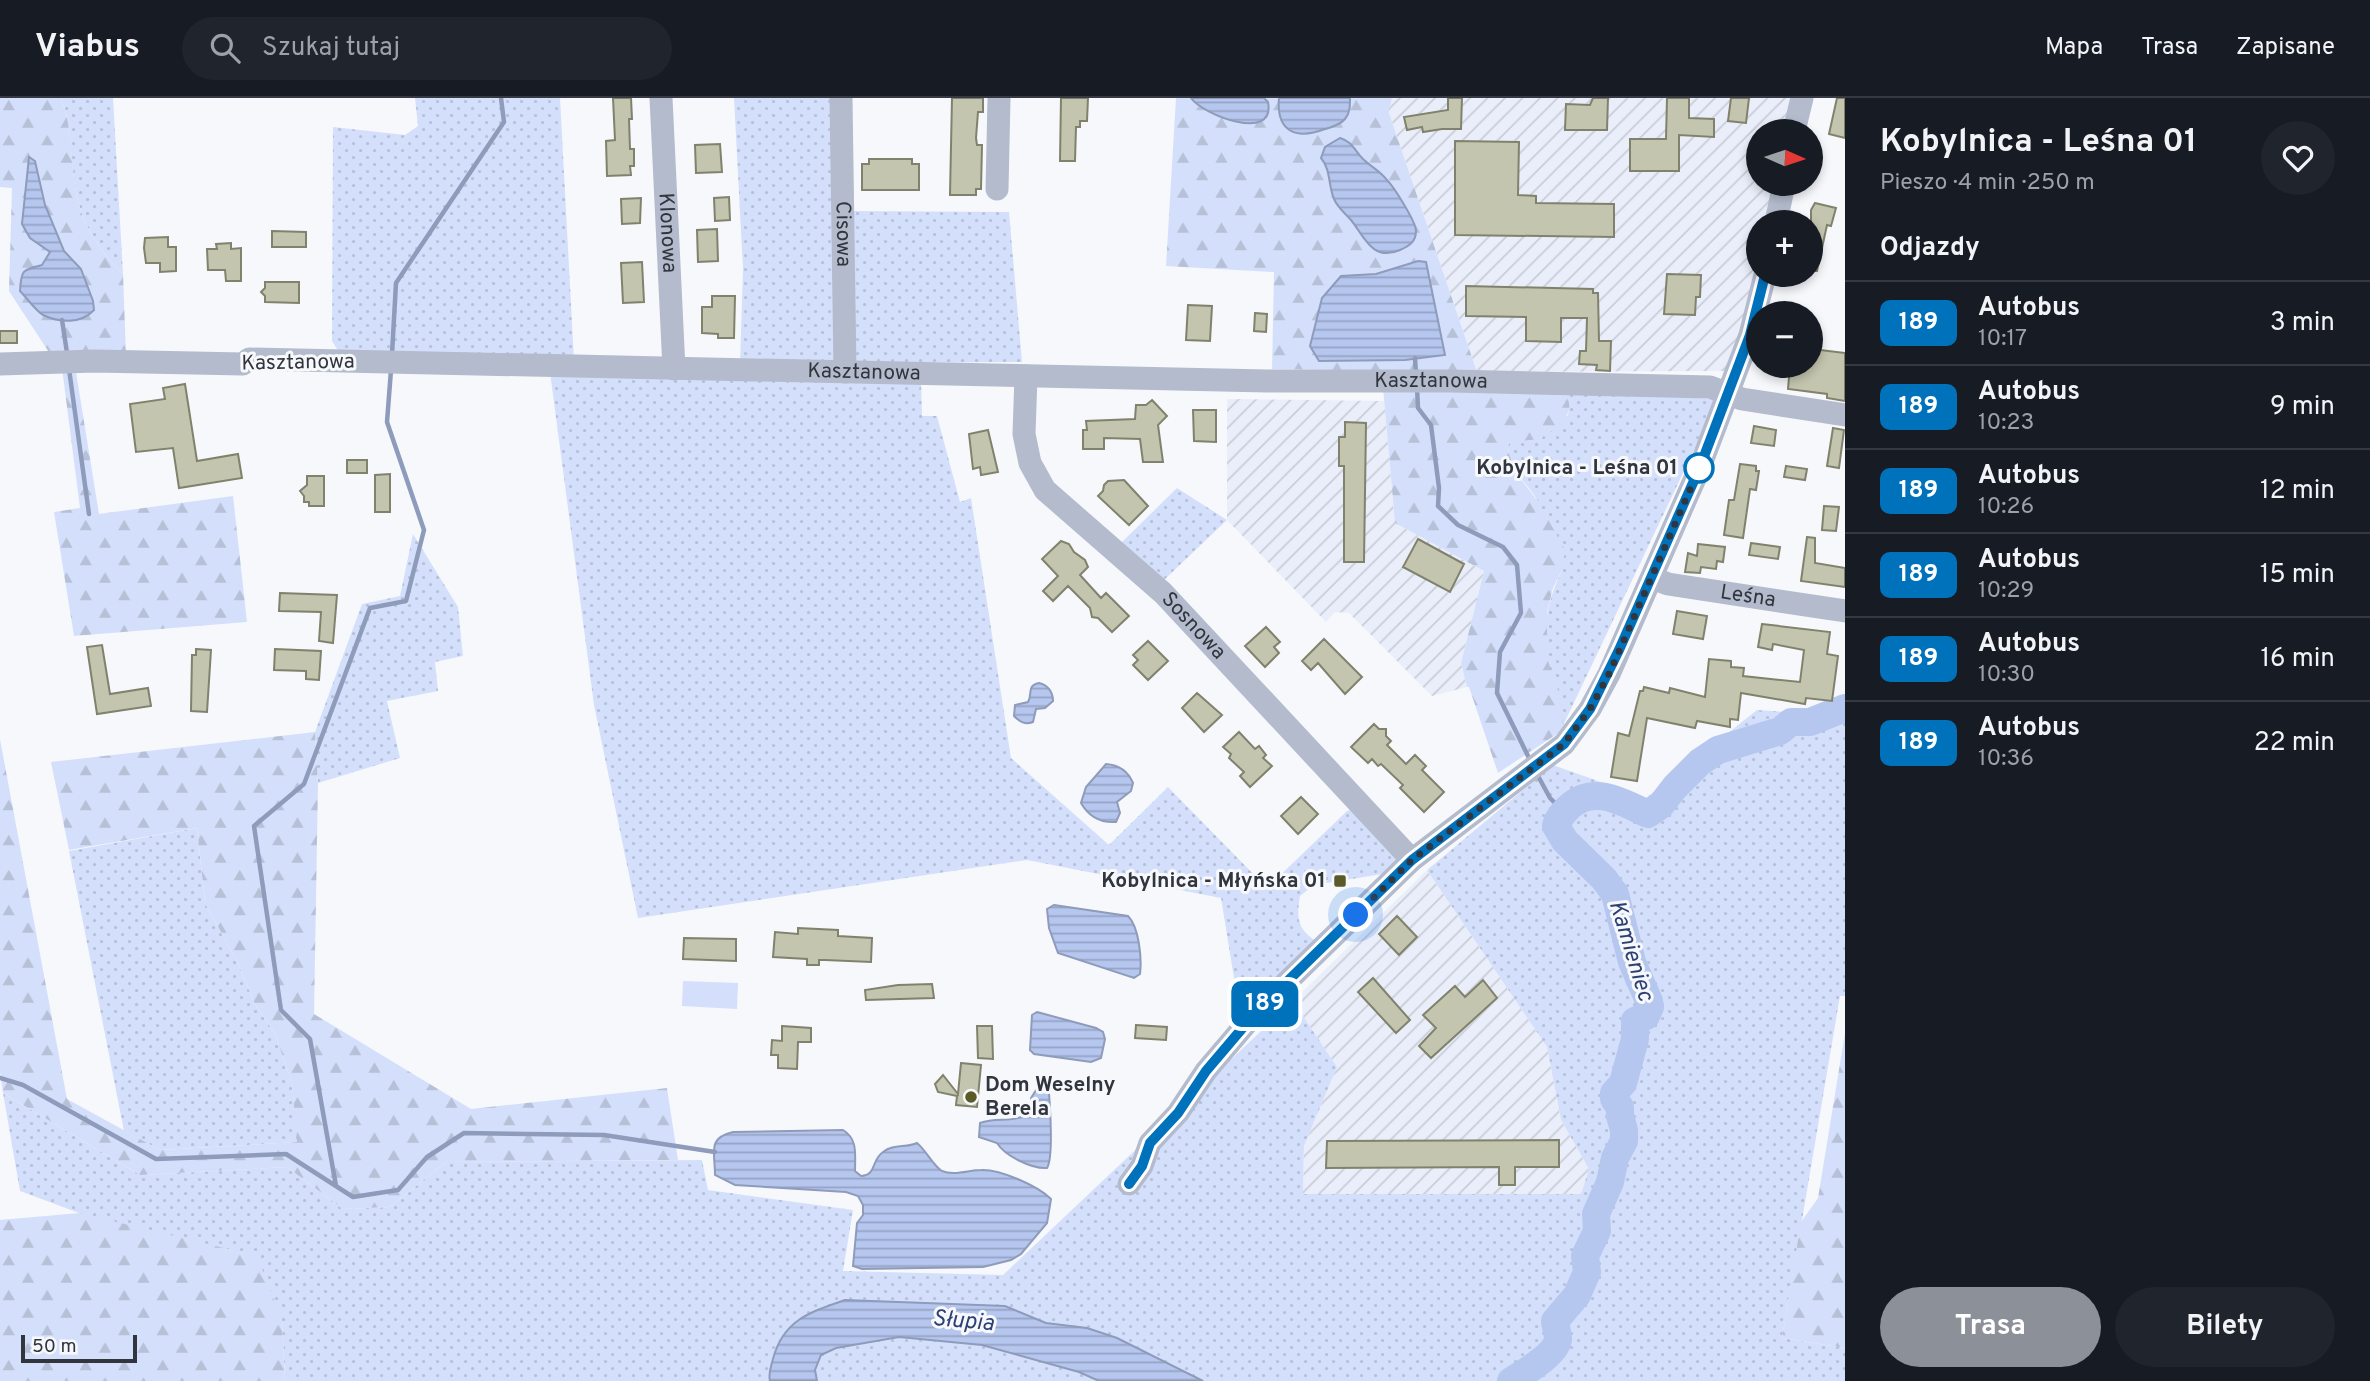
<!DOCTYPE html>
<html lang="pl">
<head>
<meta charset="utf-8">
<style>
	body { margin:0; font-family:Overpass,sans-serif; background:#20242c; color:#f1f3f6; height:100vh; display:flex; flex-direction:column; font-size:26px; white-space:nowrap }
	* { box-sizing:border-box; margin:0 }
	p { font-size:23px; color:#9ea1a6 }
	.icon { flex:none; width:38px; height:38px; fill:none; stroke:currentColor; stroke-width:2; stroke-linecap:round; stroke-linejoin:round }
	.map { position:relative; flex:1; overflow:hidden }
	.panel { display:flex; flex-direction:column; background:#171b24; width:525px }
	.panel>* { flex:none }
	.badge { padding:0 14px; border-radius:10px; font-size:24px; line-height:46px }
	.needle { width:46px; rotate:93deg }
	.fabs { position:absolute; left:1746px; top:21px; display:grid; gap:14px }
	.fabs a { display:grid; place-items:center; width:77px; height:77px; border-radius:50%; background:#171b24; box-shadow:0 4px 10px #0003; font-size:35px }
	.scale { position:absolute; left:21px; bottom:18px; width:116px; box-sizing:border-box; padding-left:7px; border:4px solid #31353d; border-top:0; font-size:19px; line-height:24px; white-space:nowrap; color:#31353d; -webkit-text-stroke:5px #f6f8fc; paint-order:stroke }
	.you { position:absolute; width:35px; height:35px; margin:-18px; border:5px solid #fff; border-radius:50%; background:#1a73e8; box-shadow:0 0 0 10px #1a73e833 }
	.map>.badge { position:absolute; translate:-50% -50%; box-shadow:0 0 0 4px #fff }
	h2 { padding:0 35px; font-size:26px; line-height:63px }
	.round { display:grid; place-items:center; flex:none; width:74px; height:74px; border-radius:37px; background:#20242c }
	.headline { display:flex; align-items:center; justify-content:space-between; height:119px; padding:0 35px }
	h1 { font-size:33px; font-weight:700; line-height:52px }
	.action { display:flex; gap:14px; margin-top:auto; padding:14px 35px }
	.action a { flex:1; height:80px; border-radius:42px; background:#8c9099; color:#fff; font-size:28px; font-weight:700; line-height:80px; text-align:center }
	.action a+a { background:#20242c; color:#f1f3f6 }
	ul { padding:0; list-style:none }
	li { display:flex; align-items:center; gap:21px; height:84px; padding:0 35px; border-top:2px solid #363941 }
	li div { flex:1 }
	li b { display:block; font-size:26px }
	li em { font-style:normal }
	li .badge { min-width:77px; font-weight:700; text-align:center }
	header { display:flex; align-items:center; gap:42px; box-sizing:border-box; height:98px; padding:0 35px; background:#171b24; border-bottom:2px solid #363941 }
	header strong { font-size:33px }
	nav { display:flex; gap:38px; margin-inline-start:auto; font-size:24px }
	.search { width:490px; height:63px; background:#20242c; display:flex; align-items:center; gap:18px; box-sizing:border-box; padding:0 24px; border-radius:38px; color:#9ea1a6; font-size:26px }
	main { display:flex; flex:1; min-height:0 }
	.map>svg:first-child { display:block }
</style>
</head>
<body>
<header>
<strong>Viabus</strong>
<div class="search"><svg class="icon" aria-label="search" viewBox="0 0 24 24"><circle cx="10" cy="10" r="6"/><path d="M15 15l6 6"/></svg>Szukaj tutaj</div>
<nav><a>Mapa</a><a>Trasa</a><a>Zapisane</a></nav>
</header>
<main>
<div class="map">
<svg width="1845" height="1283" viewBox="0 0 1845 1283">
	<defs>
		<pattern id="industrial-furrows" width="10" height="10" patternUnits="userSpaceOnUse" patternTransform="scale(1.75)"><rect width="10" height="10" fill="#e9eefa"/><path d="M-1 1l2-2M0 10L10 0M9 11l2-2" fill="none" stroke="#c8cdd7"/></pattern>
		<pattern id="grass-dots" width="8" height="8" patternUnits="userSpaceOnUse" patternTransform="scale(1.75)"><rect width="8" height="8" fill="#d4e0fb"/><path d="M2 2h.1M6 6h.1" fill="none" stroke="#b6c1d8" stroke-width="1.8" stroke-linecap="round"/></pattern>
		<pattern id="forest-firs" width="22" height="20" patternUnits="userSpaceOnUse" patternTransform="scale(1.75)"><rect width="22" height="20" fill="#d4e0fb"/><path d="M5 1l3.5 6h-7zM16 11l3.5 6h-7z" fill="#b6c1d8"/></pattern>
		<pattern id="water-rules" width="6" height="5" patternUnits="userSpaceOnUse" patternTransform="scale(1.75)"><rect width="6" height="5" fill="#b6c7ef"/><path d="M0 2.5h6" fill="none" stroke="#95a2c3"/></pattern>
	</defs>
	<rect width="100%" height="100%" fill="#f6f8fc"/>
	<path fill="url(#industrial-furrows)" d="M1392,0H1794L1787,33H1759V86H1776L1768,124H1759V166L1728,273L1477,274L1389,15Z
		M1227,301L1384,303L1395,425L1484,473L1461,565L1467,589L1432,598L1349,515L1335,514L1326,524L1227,422Z
		M1427,772L1547,949L1561,1022L1589,1071L1581,1096H1303L1304,1048L1337,969L1293,903Z"/>
	<path fill="url(#grass-dots)" d="M61,0H113L123,176C102,155 85,132 78,103C69,69 74,33 61,0Z
		M415,0H560L574,263L340,256L332,243L333,29L405,37L418,28Z
		M734,0H835L838,265L740,266L743,171Z
		M851,113L1009,114L1022,264L854,265Z
		M550,274L921,282L922,318H937L960,404L971,400L1011,660L1109,747L1168,689L1267,790L1347,713L1353,711L1398,756V766L1389,775L1314,787L1300,798C1296,822 1298,832 1319,845L1240,917L1221,800L1027,762L638,820L594,607Z
		M1553,291L1715,301L1713,312L1560,634C1568,603 1552,589 1547,561C1541,530 1549,499 1562,472C1555,451 1549,429 1540,408C1531,386 1506,373 1508,345L1521,341L1541,340L1568,317L1570,305L1563,295Z
		M1177,390L1227,422L1163,483L1122,444Z
		M413,436L458,509L463,558L435,564L438,593L387,603L400,660L318,685L315,634L362,506L400,498Z
		M1757,612L1845,618V898H1840L1782,1240L1845,1250V1283H1203L1117,1240L1087,1230L1046,1225L1005,1208L845,1202L769,1277L770,1283H285L282,1222L79,1115L20,1093L3,995L140,1077L287,1069L343,1111L390,1109L446,1064L702,1062L708,1092L853,1112L843,1173L1003,1177L1293,903L1337,969L1304,1048L1303,1096H1581L1589,1071L1561,1022L1547,949L1427,772L1553,667L1646,700Z
		M197,730L205,805L238,865L254,904L275,936L292,985L298,1044L160,1052L124,1033L69,753Z
		M899,1239L982,1247L1079,1274L1099,1283H817L815,1272L821,1257L836,1250Z"/>
	<path fill="url(#forest-firs)" d="M0,0H61C74,33 70,69 78,103C85,132 102,155 123,176L126,258L52,259L9,193L12,90L0,89Z
		M1176,0H1392L1389,15L1477,274L1272,271L1274,174L1166,168Z
		M75,268L99,416L233,398L247,524L74,538L54,414L80,410L62,270Z
		M1383,290L1563,295C1565,298 1568,301 1569,304C1573,318 1553,334 1542,339C1535,343 1519,342 1509,345L1508,353L1515,373L1539,405L1565,452L1562,472L1553,490L1547,514V560L1562,604L1564,620L1560,634L1498,675L1469,589H1467L1461,565L1484,473L1395,425Z
		M315,634L318,685L314,916L471,1011L667,990L678,1062L446,1064L390,1109L343,1111L287,1069L140,1077L3,995L0,974V641L67,1001L160,1052L297,1044L292,985L275,936L254,904L238,865L205,805L197,730L69,752L51,664Z
		M1845,935V1250L1782,1240L1801,1124L1818,1100Z
		M79,1115L257,1158L282,1222L285,1283H0V1122Z"/>
	<path fill="#d4e0fb" d="M683,883L738,885L737,911L682,908Z"/>
	<path fill="url(#water-rules)" stroke="#8e9bba" stroke-width="2" d="M1191,0H1264L1268,4C1276,45 1203,17 1191,0Z
		M1279,0H1350C1350,8 1350,15 1345,21C1340,27 1332,29 1325,31C1296,42 1276,34 1279,0Z
		M1340,40C1353,44 1354,52 1363,61C1370,68 1380,73 1387,82C1394,89 1416,124 1416,133C1416,144 1409,148 1400,152C1372,164 1364,138 1351,122C1344,114 1338,110 1334,101C1328,87 1331,72 1321,60L1325,49Z
		M29,59L35,63L45,107L64,153L81,171L93,203L94,212C81,226 60,225 43,217C35,212 27,200 20,193C21,172 22,172 42,167L50,154L30,140L22,126Z
		M1418,163L1426,164L1445,257L1405,262L1319,263L1310,248L1322,200L1341,178L1376,176Z
		M1039,585C1048,587 1053,594 1053,603L1045,610L1036,611L1033,624C1025,627 1020,624 1014,618L1015,607L1028,604C1033,596 1026,588 1039,585Z
		M1106,666C1119,667 1128,673 1133,685L1131,693L1117,704L1120,715L1116,724C1101,725 1089,719 1081,705L1086,689Z
		M1054,807L1128,818C1139,829 1142,860 1140,876L1134,880L1058,855L1049,830L1047,811Z
		M1037,914L1096,930L1103,934L1105,941L1101,960L1091,964L1034,956L1030,952L1032,917Z
		M1038,989H1045L1049,995C1050,1011 1054,1059 1047,1070C1032,1071 1005,1058 997,1045L979,1039L980,1025C999,1018 1014,1027 1031,1013V1000Z
		M843,1032C858,1041 855,1057 855,1073L861,1078C877,1077 871,1062 883,1054C893,1046 906,1050 917,1045C926,1052 933,1068 942,1073C954,1078 969,1072 981,1072C1000,1071 1038,1088 1051,1101L1047,1125L1021,1156L1011,1162L983,1169L862,1171L853,1168L857,1125L863,1117V1107L858,1098L846,1094L735,1087L715,1077C715,1054 707,1040 733,1034Z
		M845,1202L1005,1208L1046,1225L1087,1230L1117,1240L1203,1283H1099L1079,1274L982,1247L899,1239L836,1250L821,1257L815,1272L817,1283H770C768,1275 771,1269 773,1261C783,1222 810,1214 845,1202Z"/>
	<g fill="none" stroke-linecap="round" stroke-linejoin="round">
		<path stroke="#8e9bba" stroke-width="4.5" d="M62,222L67,255
			M392,256L396,185L504,24L501,0
			M1415,260L1416,277
			M69,271L89,416
			M1417,289L1418,310L1431,327L1439,390L1438,408L1458,427L1503,449L1517,467L1521,515L1500,554L1497,595L1530,662
			M1537,676L1550,700L1564,714
			M0,980L23,987L156,1061L286,1056L353,1099L398,1092L427,1059L464,1035L604,1037L715,1054
			M336,1088L310,941L281,912L254,728L304,686L370,510L406,503L424,432L387,324L391,272"/>
		<path stroke="#b6c7ef" stroke-width="28" d="M1511,1283C1522,1276 1559,1255 1558,1240C1558,1234 1555,1229 1555,1223L1577,1197L1587,1174L1585,1158L1597,1133L1596,1116L1610,1084L1615,1060L1624,1043V1032L1620,1018V1009L1614,1001V995L1623,985L1635,941V923L1646,918L1650,909L1649,903L1632,864L1615,796L1604,781L1565,743L1556,728C1558,720 1563,715 1569,709C1594,686 1622,704 1648,716L1661,707L1675,689L1700,664L1718,652L1780,633L1791,624H1810L1845,610"/>
	</g>
	<path fill="#c4c5ae" stroke="#81826d" stroke-width="2" d="M613,0H631L632,21H629L630,51H634V68H630L631,77L607,78L606,43L615,42Z
		M952,0H983V14H978L976,40L977,47H982L981,91H976V97H950Z
		M1061,0H1088L1087,23H1080V29H1076L1075,63H1060Z
		M1448,0H1462L1461,31H1442L1423,34L1422,29L1407,32L1404,19L1448,12Z
		M1593,0H1608L1607,32H1565L1566,6L1590,7Z
		M1667,0H1689V20L1714,21V39L1679,37V73H1630V41H1666Z
		M1731,0H1749L1746,25L1728,23Z
		M1837,0H1845V40L1829,36Z
		M1455,43L1519,44L1518,97L1536,98V105L1614,106V139L1455,137Z
		M720,46L722,74L696,75L695,47Z
		M869,61H912V66H919V92H862V66H869Z
		M729,99L730,122L715,123L714,100Z
		M641,100L640,125L622,126L621,101Z
		M1815,105L1836,110L1831,128L1827,127L1817,173H1811V112Z
		M717,131L718,163L698,164L697,132Z
		M272,133L306,134V149H272Z
		M168,139V149H176V173L160,174V165H146L144,150L145,140Z
		M231,145V151L241,150V183H226L225,172H208L207,151H217L216,146Z
		M642,164L644,204L623,205L621,165Z
		M1667,176L1701,177L1700,199H1696L1695,217L1664,216Z
		M265,184H299V205L265,204V198L261,194L265,190Z
		M1466,188L1593,191V195H1598L1599,243H1611L1610,273L1596,272L1597,267L1579,266L1580,253H1586L1587,220H1561V244L1526,243V219L1466,218Z
		M712,198H735L734,240H718V236L702,235V209H712Z
		M1188,207L1212,208L1210,243L1186,242Z
		M1255,215L1267,216L1266,234L1254,233Z
		M0,233H17V245H0Z
		M1812,251L1845,255V303L1827,300V296L1788,291L1790,268H1811Z
		M185,286L197,363L238,356L242,380L179,390L173,350L136,354L130,306L165,301L163,290Z
		M1152,302L1167,318L1158,327L1163,364H1143L1140,341L1104,340V351H1083V332H1087L1086,323L1135,321L1136,307H1146Z
		M1193,312H1216V344L1194,343Z
		M1345,324L1366,325L1364,464H1344V368H1339V339H1345Z
		M1754,328L1776,332L1774,348L1751,345Z
		M1833,330L1844,332L1839,370L1827,368Z
		M988,332L998,374L981,377L980,369L973,371L969,336Z
		M347,362H367V375H347Z
		M1740,366L1756,368V373H1759L1756,392L1750,391L1743,440L1724,437L1729,402H1734Z
		M1786,368L1807,371L1805,382L1784,379Z
		M390,376V414H375V377Z
		M307,378H324V408H309V404H304V398L300,393L307,387Z
		M1124,382L1148,408L1129,427L1098,398L1103,393L1104,387L1108,383Z
		M1824,408L1839,409L1836,433L1822,432Z
		M1807,439L1815,440V465L1845,470V489L1801,483Z
		M1418,441L1464,466L1450,494L1403,469Z
		M1061,443L1069,446L1074,454L1085,462L1088,469L1080,477L1101,500L1106,495L1129,518L1112,534L1098,520L1092,519L1090,510L1068,488L1053,503L1043,493L1058,478L1042,461Z
		M1751,445L1780,449L1778,461L1749,457Z
		M1698,446L1725,449L1723,464L1717,463L1716,471L1701,469L1700,475L1685,474L1688,455L1697,458Z
		M280,495L337,497L333,545L319,543L321,514L279,513Z
		M1677,513L1707,518L1703,541L1673,536Z
		M1762,526L1830,534L1827,556L1838,558L1832,603L1806,600L1805,606L1741,595L1738,622L1730,621V629L1697,623L1695,630L1647,620L1637,683L1611,679L1618,635L1629,638L1640,593H1643L1644,589L1669,595L1670,590L1705,599L1709,561L1731,563V569L1744,570L1743,578L1800,584L1804,552L1773,546L1772,552L1758,549Z
		M1266,529L1280,544L1274,549L1279,555L1265,569L1245,548Z
		M1324,541L1362,579L1345,596L1318,565L1311,572L1302,563Z
		M1148,543L1168,563L1148,582L1133,567L1138,562L1133,557Z
		M102,547L110,596L148,590L151,608L97,616L87,549Z
		M196,551L211,552L207,614L191,613L192,557H196Z
		M275,551L321,553L319,582L306,581V573L274,572Z
		M1197,595L1222,617L1204,634L1182,610Z
		M1374,626L1379,631H1386V638L1391,643L1387,647L1406,666L1415,657L1426,668L1422,672L1444,694L1424,714L1400,690L1403,687L1381,666L1378,668L1372,661L1368,665L1351,649Z
		M1239,634L1255,651L1259,648L1266,657L1263,660L1272,668L1250,689L1240,678L1244,674L1229,660L1231,656L1223,649Z
		M1301,699L1318,716L1298,736L1281,718Z
		M1397,818L1417,839L1399,857L1379,836Z
		M798,830L838,832V838L872,840L871,864L825,862H819V867H807V861L773,859L775,834L798,836Z
		M684,840L736,841V863L683,861Z
		M1373,880L1410,922L1396,935L1358,894Z
		M1483,882L1497,900L1431,960L1419,948L1436,930L1423,917L1455,888L1465,899Z
		M932,886L934,900L866,902L865,892L898,887Z
		M1136,927L1167,929L1166,942L1135,940Z
		M782,928L811,930V944H798L797,971L778,970V957H771L772,942L782,943Z
		M977,928H992L993,961L978,960Z
		M961,965L981,967L977,1009L956,1007L957,998L938,994L935,986L943,977L958,996Z
		M1559,1042V1069H1515V1087H1499V1069L1326,1070L1327,1043Z"/>
	<g fill="none" stroke-linecap="round" stroke-linejoin="round">
		<g stroke="#b3bbcd" stroke-width="23">
			<path id="s1" d="M661,0L674,271"/>
			<path id="s2" d="M841,0L845,274"/>
			<path d="M1794,33L1802,0"/>
			<path d="M997,91L999,0"/>
			<path d="M1776,124L1784,86"/>
			<path id="s3" d="M0,266L95,263L243,266L249,261L1267,283H1452L1710,289L1742,301L1845,317"/>
			<path id="s4" d="M1026,278L1024,336L1030,365L1045,392L1163,495L1412,762"/>
			<path id="s5" d="M1652,480L1668,486L1845,513"/>
			<path d="M1129,1086L1142,1068L1150,1045L1178,1015L1206,973L1257,913L1412,762L1564,646L1590,611L1609,576L1700,369L1750,237L1765,177"/>
		</g>
	</g>
	<g fill="none" stroke-linecap="round" stroke-linejoin="round">
		<g stroke="#fff" stroke-width="16">
			<path id="line" d="M1129,1086L1142,1068L1150,1045L1178,1015L1206,973L1257,913L1412,762L1564,646L1590,611L1619,552L1700,369L1750,237L1765,177"/>
		</g>
		<use href="#line" stroke="#0072bc" stroke-width="10"/>
		<path stroke="#31353d" stroke-width="7" stroke-dasharray="0 12.6" d="M1356,817L1412,762L1564,646L1590,611L1609,576L1700,369L1699,370"/>
	</g>
	<circle fill="#fff" stroke="#0072bc" stroke-width="3.5" cx="1699" cy="370" r="14"/>
	<g fill="#595a27" stroke="#f6f8fc" stroke-width="2.5">
		<rect x="1333" y="776" width="14" height="14" rx="3.5"/>
		<circle cx="971" cy="999" r="7"/>
	</g>
	<g text-anchor="middle" dominant-baseline="central" stroke-width="6" stroke-linejoin="round" paint-order="stroke">
		<g font-size="21" fill="#31353d" stroke="#f6f8fc">
			<text stroke="none"><textPath href="#s1" startOffset="135">Klonowa</textPath></text>
			<text stroke="none"><textPath href="#s2" startOffset="136">Cisowa</textPath></text>
			<text transform="translate(298 265) rotate(-1)">Kasztanowa</text>
			<text stroke="none"><textPath href="#s3" startOffset="866">Kasztanowa</textPath></text>
			<text stroke="none"><textPath href="#s3" startOffset="1433">Kasztanowa</textPath></text>
			<text stroke="none"><textPath href="#s5" startOffset="98">Leśna</textPath></text>
			<text stroke="none"><textPath href="#s4" startOffset="320">Sosnowa</textPath></text>
		</g>
		<g font-size="21" font-weight="bold" fill="#31353d" stroke="#f6f8fc" text-anchor="end">
			<text x="1678" y="370">Kobylnica - Leśna 01</text>
		</g>
		<g font-size="21" font-weight="bold" fill="#31353d" stroke="#f6f8fc" text-anchor="end">
			<text x="1326" y="783">Kobylnica - Młyńska 01</text>
			<text x="985" y="987" text-anchor="start">Dom Weselny<tspan x="985" dy="24">Berela</tspan></text>
		</g>
		<g font-size="23" font-style="italic" fill="#2d4073" stroke="#f6f8fc">
			<text transform="translate(1630 853) rotate(73)">Kamieniec</text>
			<text transform="translate(963 1224) rotate(5)">Słupia</text>
		</g>
	</g>
</svg>
<div class="fabs">
<a><svg class="needle" viewBox="-14 -14 28 28"><path d="M0-13l5 13h-10z" fill="#e53935"/><path d="M0 13l5-13h-10z" fill="#9ea1a6"/></svg></a>
<a>+</a>
<a>−</a>
</div>
<div class="scale">50 m</div>
<div class="you" style="left:1356px;top:817px"></div>
<b class="badge" style="left:1265px;top:906px;background:#0072bc;color:#fff">189</b>
</div>
<section class="panel">
<div class="headline"><div><h1>Kobylnica - Leśna 01</h1><p>Pieszo · 4 min · 250 m</p></div><a class="round"><svg class="icon" aria-label="heart" viewBox="0 0 24 24"><path d="M12 20l-8-8c-3-5 5-10 8-4 3-6 11-1 8 4z"/></svg></a></div>
<h2>Odjazdy</h2>
<ul>
<li><span class="badge" style="background:#0072bc;color:#fff">189</span><div><b>Autobus</b><p>10:17</p></div><em>3 min</em></li>
<li><span class="badge" style="background:#0072bc;color:#fff">189</span><div><b>Autobus</b><p>10:23</p></div><em>9 min</em></li>
<li><span class="badge" style="background:#0072bc;color:#fff">189</span><div><b>Autobus</b><p>10:26</p></div><em>12 min</em></li>
<li><span class="badge" style="background:#0072bc;color:#fff">189</span><div><b>Autobus</b><p>10:29</p></div><em>15 min</em></li>
<li><span class="badge" style="background:#0072bc;color:#fff">189</span><div><b>Autobus</b><p>10:30</p></div><em>16 min</em></li>
<li><span class="badge" style="background:#0072bc;color:#fff">189</span><div><b>Autobus</b><p>10:36</p></div><em>22 min</em></li>
</ul>
<div class="action"><a>Trasa</a><a>Bilety</a></div>
</section>
</main>
</body>
</html>
